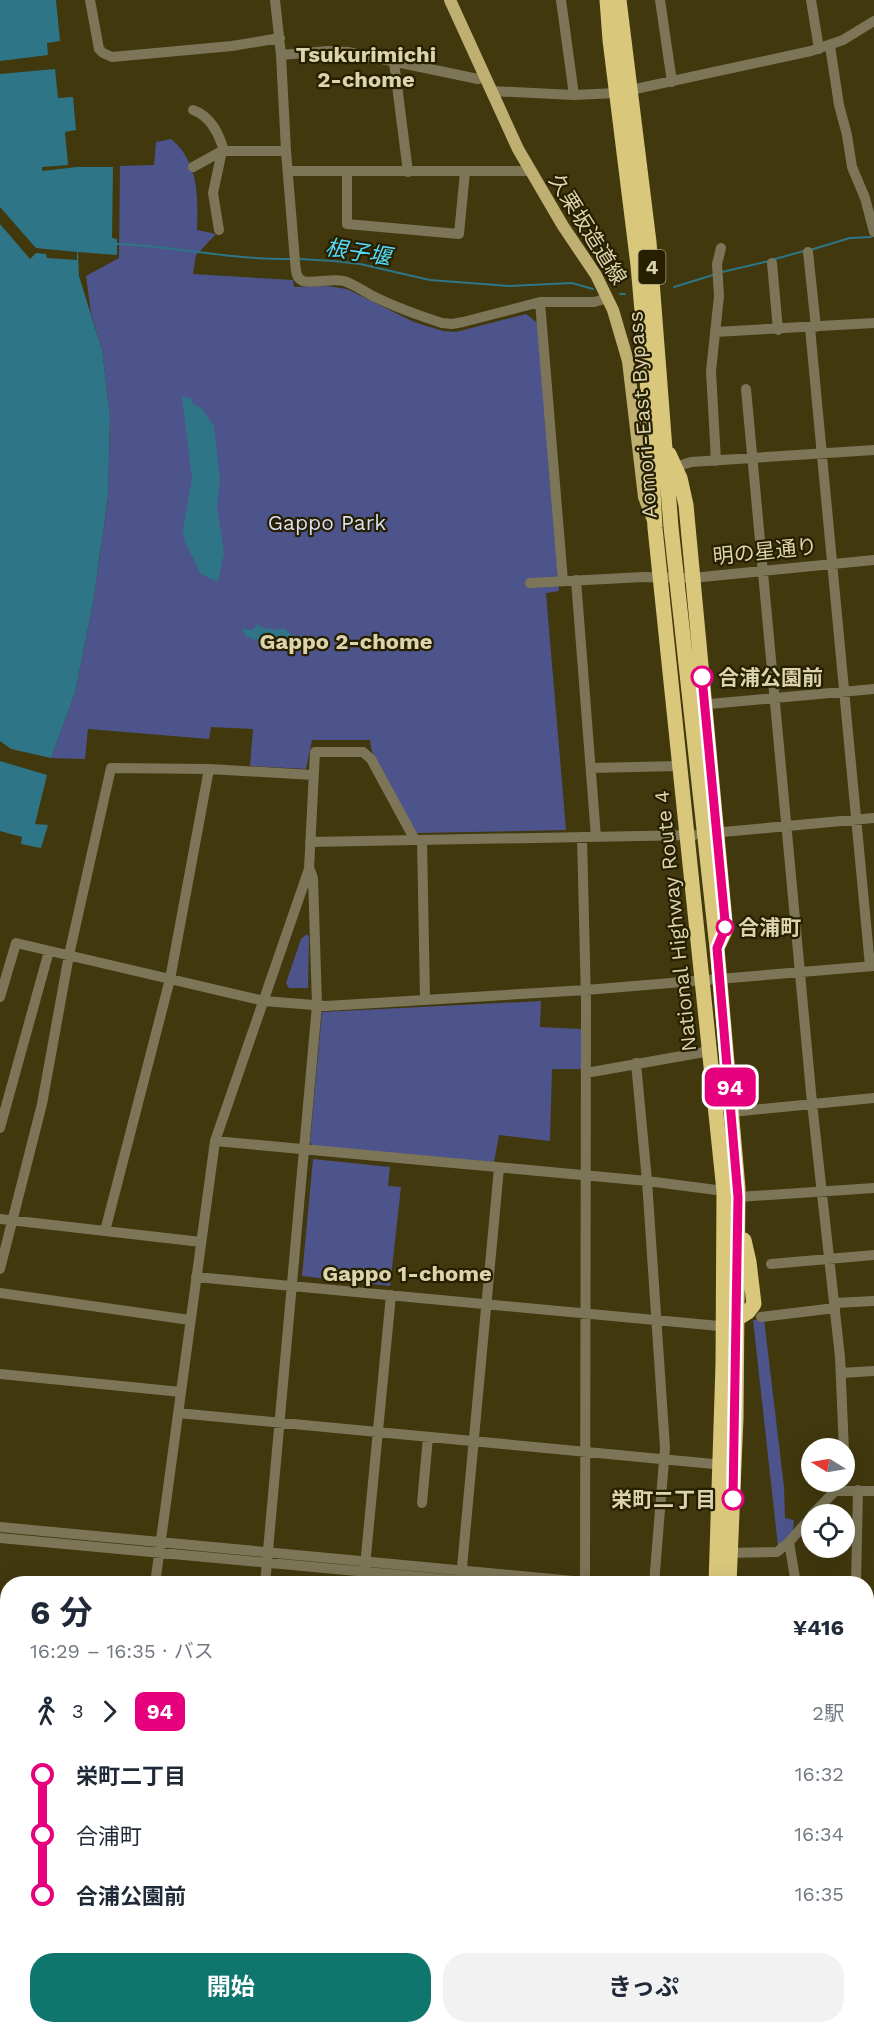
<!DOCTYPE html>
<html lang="ja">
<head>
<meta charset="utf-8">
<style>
	body { margin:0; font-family:"Work Sans","Noto Sans JP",sans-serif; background:#f2f2f3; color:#1f2937; height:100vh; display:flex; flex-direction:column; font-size:22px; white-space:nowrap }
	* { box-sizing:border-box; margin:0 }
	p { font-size:20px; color:#747a83 }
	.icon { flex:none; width:33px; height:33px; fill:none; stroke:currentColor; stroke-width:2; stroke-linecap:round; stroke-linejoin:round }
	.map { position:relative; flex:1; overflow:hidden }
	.panel { position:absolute; left:0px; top:1576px; width:874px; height:458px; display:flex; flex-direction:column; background:#fff; border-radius:24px 24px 0 0; box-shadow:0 6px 24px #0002 }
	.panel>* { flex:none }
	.badge { padding:0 12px; border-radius:9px; font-size:21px; line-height:39px }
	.needle { width:39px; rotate:281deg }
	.buttons { position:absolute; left:801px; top:1438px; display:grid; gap:12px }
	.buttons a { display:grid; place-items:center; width:54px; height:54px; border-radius:50%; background:#fff; box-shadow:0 6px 24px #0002; font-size:30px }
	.map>.badge { position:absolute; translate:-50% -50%; box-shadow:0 0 0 3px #fff }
	.legs { display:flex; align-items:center; gap:9px; height:66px; padding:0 30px; font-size:20px }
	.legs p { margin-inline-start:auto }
	.headline { display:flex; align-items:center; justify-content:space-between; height:102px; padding:0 30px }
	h1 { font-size:33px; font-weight:700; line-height:45px }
	.button { display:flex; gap:12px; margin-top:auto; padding:12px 30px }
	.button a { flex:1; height:69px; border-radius:24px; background:#0f766e; color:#fff; font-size:24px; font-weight:700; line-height:69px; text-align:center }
	.button a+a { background:#f2f2f3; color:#1f2937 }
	ul { padding:0 30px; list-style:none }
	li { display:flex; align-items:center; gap:21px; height:60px; font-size:22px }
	li i { display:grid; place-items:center; width:9px; height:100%; margin:0 8px; background:currentColor }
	li i::after { content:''; width:15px; height:15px; margin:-8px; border:4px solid; border-radius:50%; background:#fff }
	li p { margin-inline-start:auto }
	li:first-child i { background:linear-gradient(#0000 50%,currentColor 0) }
	li:last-child i { background:linear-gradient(currentColor 50%,#0000 0) }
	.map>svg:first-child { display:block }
</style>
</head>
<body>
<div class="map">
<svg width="874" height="2033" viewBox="0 0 874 2033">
	<rect width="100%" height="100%" fill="#41380e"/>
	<path fill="#4d548c" d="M171,139C199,162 198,197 197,230L216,234L196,255L193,274L293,280L294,287L327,286L347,289L414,322L443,331L456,332L526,314L540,325L559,591L546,593L566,830L417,833L412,829L372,752L370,740H312L306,769L250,766L253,729L211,727L209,739L88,729L85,759L51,758L75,693L93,603L108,498L110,416L102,350L91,313L86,276L119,258L120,166L154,165L156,142Z
		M307,934L309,937L308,988H289L286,983L301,939Z
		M541,1001L540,1027L581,1029V1069H552L550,1141L499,1135L494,1162L312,1146L310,1142L322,1012Z
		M313,1159L390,1167L388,1186L401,1187L390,1286L302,1276Z
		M764,1319L784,1487L785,1518L794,1520L793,1531L778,1546L753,1320Z"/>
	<path fill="#2e7687" d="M0,0H56L60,41L47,43L48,55L55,69L58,98L73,97L76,130L65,132L68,165L42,167V171L77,167H113L112,238L117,239V255L78,252L79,276L102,350L110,416L108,497L93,603L75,693L51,758L11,749L0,741Z
		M182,397L191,398L193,404L201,408L214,426L220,479L217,507L224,553L218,582L201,574L185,542L183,531L192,478Z
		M257,624L265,629L271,628L276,630L283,628L296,638L294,645L289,646L283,638L275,643L271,641L268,643L260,639L254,640L251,637H246L242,629H247L253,631V628H256Z
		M0,761L47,775L35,824L48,825L41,848L21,844L22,837L0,831Z"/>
	<path fill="#41380e" d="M48,55L55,69L0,74V61Z
		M0,207L36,248L77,252V260L47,258L46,254L36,253L30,259L0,224Z"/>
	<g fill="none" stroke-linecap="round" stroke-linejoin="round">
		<path stroke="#2e7687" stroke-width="2" d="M117,244C175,246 232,260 290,259
			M810,250L850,238L871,237
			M299,259L334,261L360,264L430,280L509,286L572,283L593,289
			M775,259L804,251
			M722,272L769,261
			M674,287L713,275
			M620,294H625"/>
		<path stroke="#7c7557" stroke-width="10" d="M90,0L99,49L103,53L112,57L232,46L280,38
			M275,0L281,55L286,151L295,261C296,269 295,278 303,281C312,284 331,278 344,281C356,285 366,293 377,298C398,308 420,316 442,323L452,324L463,322L540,302
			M561,0L574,95
			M660,0L672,82
			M811,0L819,49
			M830,46L839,105L847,135L852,167L865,198L874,232
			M281,55L328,51L348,52L478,79L484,77
			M394,62L408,172
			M491,91L574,95L617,93L811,51L843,40L874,21
			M193,110C211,116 219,134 224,151
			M193,167L222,151
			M288,171H530
			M347,172V224L459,234L465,172
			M219,230L213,193L222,151H286
			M808,252L816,327
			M772,263L778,330
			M810,328L870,966
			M715,332L874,323
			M746,389L812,1103L840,1357L844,1451
			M716,461L711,371L719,296L717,264L721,248
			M675,467L691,462L874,450
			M576,580L596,837
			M563,581L540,302H594L608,298
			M530,583L643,577L692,578L874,560
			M699,705L874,689
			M591,768L679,766
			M712,833L874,818
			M582,837L586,1001L585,1584
			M422,840L425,999
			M310,842L694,835
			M0,997L16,943L264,1001L326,1006L586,990L874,966
			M636,1063L647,1181L665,1448L654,1584
			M586,1073L710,1051
			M732,1112L874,1098
			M0,1128L49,951
			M215,1141L647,1181L724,1191
			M738,1197L874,1188
			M0,1219L201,1242
			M105,1231L170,979L209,769
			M771,1264L874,1255
			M0,1269L42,1104L69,955L111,768L209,769L313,775
			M196,1277L730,1327
			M0,1293L190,1320
			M834,1303L874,1301
			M761,1317L835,1308
			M841,1373L874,1371
			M0,1374L181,1392
			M178,1413L724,1465
			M422,1503L428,1437
			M812,1515L835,1491H874
			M0,1527L605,1584
			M0,1538L497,1584
			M789,1542L796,1584
			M725,1553L777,1552L789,1542L812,1516
			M365,1566L391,1295
			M461,1578L499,1168
			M155,1584L215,1141L309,869L315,752H363L371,759L415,840
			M265,1584L317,1005L313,878L310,870
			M856,1584L858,1490
			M867,1602L874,1601
			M867,1612L874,1611
			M0,1634L8,1635
			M867,1689H874
			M0,1737L8,1738
			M0,1797L8,1798
			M0,1830H8
			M867,1871L870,1856L874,1849
			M0,1936L8,1935
			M0,1961L8,1968
			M867,1963H874
			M0,1976L8,1975
			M53,2026L60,2033
			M307,2026L309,2033
			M398,2026L401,2033
			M470,2026L472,2033
			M585,2026L586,2033
			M816,2026L817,2033
			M643,2028L702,2030
			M100,2033L101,2026
			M187,2033L188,2026
			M268,2033L269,2026
			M422,2033L445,2026
			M861,2033V2026"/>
		<path stroke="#bfb071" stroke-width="12" d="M450,0L518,149L563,226L596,275L613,310L628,361L644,497L652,518"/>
		<path stroke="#d9c87b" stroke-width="15" d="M607,0L610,40L638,265L646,357L655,528L724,1191L723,1364L716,1584
			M619,0L649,242L671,527L717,948L738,1188L736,1418L729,1584
			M669,454L680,478L686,505L725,921V931L717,948
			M737,1319L748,1312L754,1304L749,1262L744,1240
			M696,2033L697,2026
			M711,2033L712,2026"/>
	</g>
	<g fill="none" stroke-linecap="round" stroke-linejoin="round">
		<g stroke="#fff" stroke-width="14">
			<path id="line-1" d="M702,677L725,921L724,931L717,948L738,1197L733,1499"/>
		</g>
		<use href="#line-1" stroke="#e6007e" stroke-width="9"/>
	</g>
	<g fill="#fff" stroke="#e6007e" stroke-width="3">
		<circle cx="702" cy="677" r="10"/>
		<circle cx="725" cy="927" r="8"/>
		<circle cx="733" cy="1499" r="10"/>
	</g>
	<g text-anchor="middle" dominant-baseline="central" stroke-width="4.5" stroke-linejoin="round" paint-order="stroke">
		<rect fill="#261f00" stroke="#a59e7a" stroke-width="1.5" x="638.5" y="250" width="27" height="34" rx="4.5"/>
		<g font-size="20" font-weight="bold" fill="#dcd4af">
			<text x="652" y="267">4</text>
		</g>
		<g font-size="21" fill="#dcd4af" stroke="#261f00">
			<text transform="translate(588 229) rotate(58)">久栗坂造道線</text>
			<text transform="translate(642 415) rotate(-94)">Aomori-East Bypass</text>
			<text transform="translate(765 551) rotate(-6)">明の星通り</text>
			<text transform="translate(675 921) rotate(-96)">National Highway Route 4</text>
		</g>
		<g font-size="21" fill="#d9def4" stroke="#261f00">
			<text x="327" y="522">Gappo Park</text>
		</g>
		<g font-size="21" font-weight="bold" fill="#dcd4af" stroke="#261f00" text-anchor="start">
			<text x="718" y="677">合浦公園前</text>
			<text x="738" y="927">合浦町</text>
			<text x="716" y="1499" text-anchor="end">栄町二丁目</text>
		</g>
		<g font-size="22" font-weight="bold" fill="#dcd4af" stroke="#261f00">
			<text x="366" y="54">Tsukurimichi<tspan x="366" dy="25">2-chome</tspan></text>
			<text x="346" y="641">Gappo 2-chome</text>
			<text x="407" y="1273">Gappo 1-chome</text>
		</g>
		<g font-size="22" font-style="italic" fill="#53dafb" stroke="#261f00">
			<text transform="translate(358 252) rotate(9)">根子堰</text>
		</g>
	</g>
</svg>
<div class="buttons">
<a><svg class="needle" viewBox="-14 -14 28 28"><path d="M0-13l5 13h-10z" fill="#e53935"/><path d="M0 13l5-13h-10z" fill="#747a83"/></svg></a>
<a><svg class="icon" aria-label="locate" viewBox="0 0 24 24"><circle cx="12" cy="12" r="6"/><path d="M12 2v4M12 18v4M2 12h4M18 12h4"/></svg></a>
</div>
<b class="badge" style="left:730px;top:1087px;background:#e6007e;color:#fff">94</b>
<section class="panel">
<div class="headline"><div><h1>6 分</h1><p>16:29 – 16:35 · バス</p></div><b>¥416</b></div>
<div class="legs"><svg class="icon" aria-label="walk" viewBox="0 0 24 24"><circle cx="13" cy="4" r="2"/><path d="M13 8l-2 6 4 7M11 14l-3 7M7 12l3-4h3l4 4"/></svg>3<svg class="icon" aria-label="forward" viewBox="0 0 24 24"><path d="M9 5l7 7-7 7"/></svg><b class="badge" style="background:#e6007e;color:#fff">94</b><p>2駅</p></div>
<ul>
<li><i style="color:#e6007e"></i><b>栄町二丁目</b><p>16:32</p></li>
<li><i style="color:#e6007e"></i><span>合浦町</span><p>16:34</p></li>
<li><i style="color:#e6007e"></i><b>合浦公園前</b><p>16:35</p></li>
</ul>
<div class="button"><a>開始</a><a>きっぷ</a></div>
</section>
</div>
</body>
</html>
